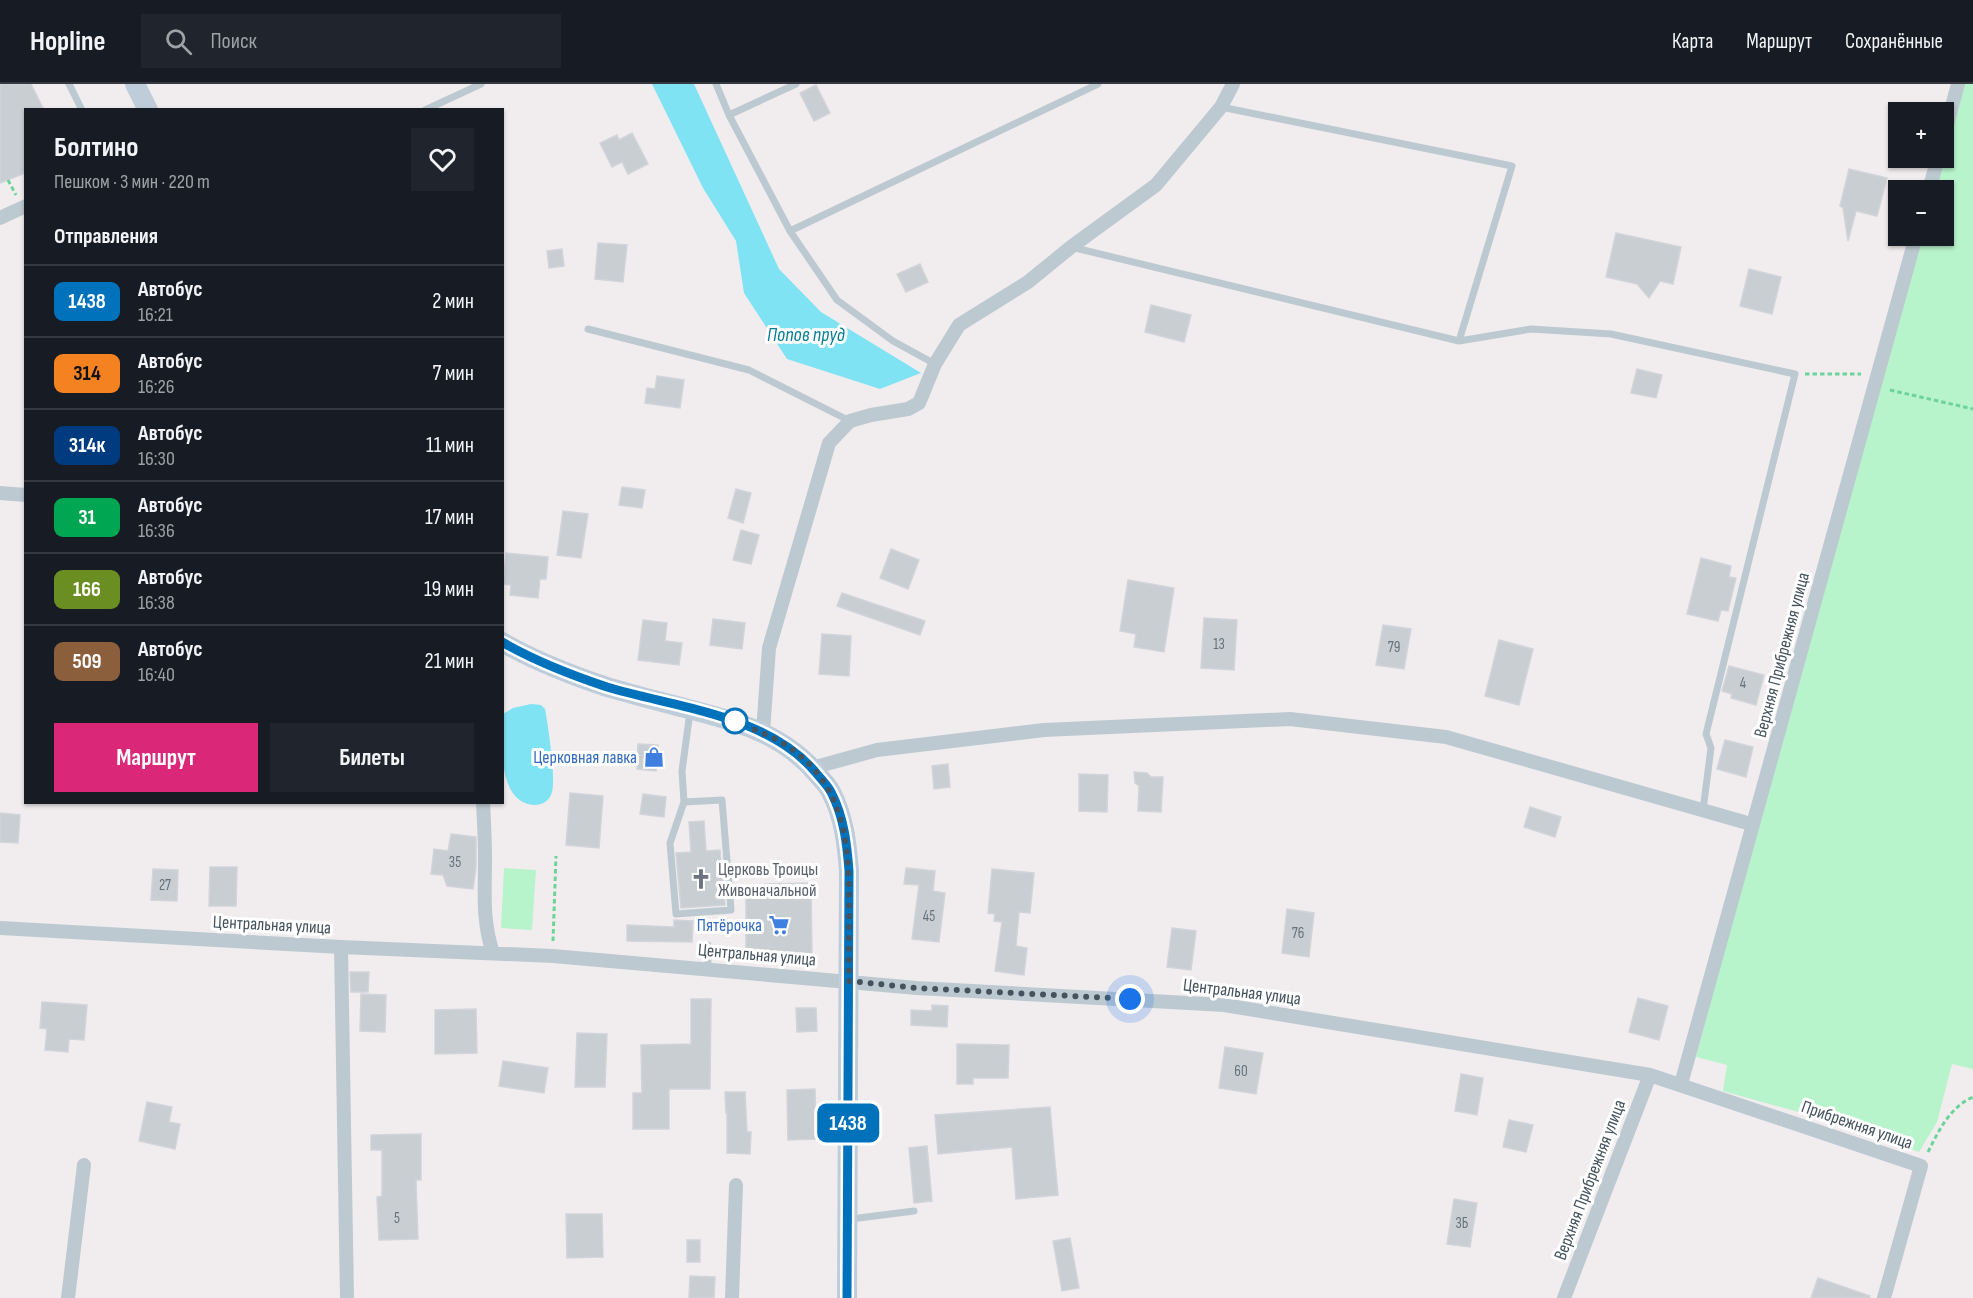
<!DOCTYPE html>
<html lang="ru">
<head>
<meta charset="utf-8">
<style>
	body { margin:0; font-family:"Sofia Sans Condensed",sans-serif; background:#20242c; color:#f1f3f6; height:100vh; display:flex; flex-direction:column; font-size:22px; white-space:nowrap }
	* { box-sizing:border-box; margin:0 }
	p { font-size:20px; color:#9ea1a6 }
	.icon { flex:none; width:33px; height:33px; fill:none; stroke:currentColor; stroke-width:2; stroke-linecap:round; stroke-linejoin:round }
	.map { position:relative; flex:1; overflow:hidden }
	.side { position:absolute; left:24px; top:24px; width:480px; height:696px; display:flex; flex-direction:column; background:#171b24; border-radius:0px; box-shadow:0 2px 4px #0004 }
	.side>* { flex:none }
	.badge { padding:0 12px; border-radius:9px; font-size:21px; line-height:39px }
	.tools { position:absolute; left:1888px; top:18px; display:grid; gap:12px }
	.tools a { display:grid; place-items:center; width:66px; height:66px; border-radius:0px; background:#171b24; box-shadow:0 2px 4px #0004; font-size:30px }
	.you { position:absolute; width:30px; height:30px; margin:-15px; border:4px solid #fff; border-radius:50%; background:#1a73e8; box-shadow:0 0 0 9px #1a73e833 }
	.map>.badge { position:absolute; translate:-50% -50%; box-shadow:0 0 0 3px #fff }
	h2 { padding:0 30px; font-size:22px; line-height:54px }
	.round { display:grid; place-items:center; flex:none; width:63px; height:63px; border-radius:0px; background:#20242c }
	.headline { display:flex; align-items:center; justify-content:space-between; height:102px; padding:0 30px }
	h1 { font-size:28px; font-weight:700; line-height:45px }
	.primary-button { display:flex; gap:12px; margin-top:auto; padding:12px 30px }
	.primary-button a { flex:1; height:69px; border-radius:0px; background:#db2777; color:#fff; font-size:24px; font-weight:700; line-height:69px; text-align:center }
	.primary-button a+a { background:#20242c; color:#f1f3f6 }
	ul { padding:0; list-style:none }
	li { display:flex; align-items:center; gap:18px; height:72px; padding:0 30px; border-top:2px solid #363941 }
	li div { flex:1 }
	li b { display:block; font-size:22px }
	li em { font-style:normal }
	li .badge { min-width:66px; font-weight:700; text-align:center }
	header { display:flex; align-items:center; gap:36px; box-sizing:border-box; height:84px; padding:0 30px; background:#171b24; border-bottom:2px solid #363941 }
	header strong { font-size:28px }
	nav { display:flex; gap:33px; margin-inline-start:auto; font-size:21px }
	.search { width:420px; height:54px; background:#20242c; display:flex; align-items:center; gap:15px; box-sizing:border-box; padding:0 21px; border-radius:0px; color:#9ea1a6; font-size:22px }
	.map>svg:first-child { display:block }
</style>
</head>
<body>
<header>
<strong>Hopline</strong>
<div class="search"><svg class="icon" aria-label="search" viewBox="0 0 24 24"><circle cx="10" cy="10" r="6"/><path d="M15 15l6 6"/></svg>Поиск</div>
<nav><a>Карта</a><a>Маршрут</a><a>Сохранённые</a></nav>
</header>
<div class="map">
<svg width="1973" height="1214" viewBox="0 0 1973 1214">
	<rect width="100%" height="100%" fill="#f1edee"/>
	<path fill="#b7f3cb" d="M1954,0H1973V985L1952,980L1937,1038L1919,1068L1845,1041L1723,1007L1727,981L1696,973L1914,152H1944V106H1925L1944,74V36Z
		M504,784L536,786L532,846L501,844Z"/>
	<path fill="#80e3f4" d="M652,0H694L779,185L821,228L921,289L880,305L787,275L744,209L736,157L703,104Z
		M531,620L541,621L545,625C548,640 556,695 552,708C550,716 543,721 535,721C496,720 502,656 503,630L513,624Z"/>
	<path fill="#c9ced3" stroke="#d1d4da" stroke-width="1.5" d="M0,0H31L44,26H26V85L23,90L0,99Z
		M816,1L830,29L814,37L800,9Z
		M632,49L648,80L628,90L622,78L612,83L600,59L617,51L619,56Z
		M1849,85L1887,94L1877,132L1856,127L1848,157L1843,124L1840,122Z
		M1616,149L1681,163L1673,200L1660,197L1649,214L1637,200L1606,193Z
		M598,159L627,161L623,198L595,195Z
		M562,165L564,182L549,184L547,167Z
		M920,180L928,198L906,208L897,190Z
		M1749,185L1781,193L1772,230L1740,222Z
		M1151,221L1191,231L1184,258L1145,248Z
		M1637,285L1662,291L1656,314L1631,309Z
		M657,292L684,296L680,324L645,319L647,304L655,305Z
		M622,403L645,406L642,424L619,421Z
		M736,405L751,409L743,439L728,434Z
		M563,427L588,430L581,474L557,471Z
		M741,446L759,451L751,480L733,476Z
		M891,465L919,476L908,505L880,494Z
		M506,469L548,473L546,495H540L538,514L510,511L511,501L503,500Z
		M1701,474L1731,482L1729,493L1736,494L1728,527L1721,526L1718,537L1687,530Z
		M1128,496L1174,504L1164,568L1134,563L1136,550L1120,547Z
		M842,509L925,537L920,551L837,522Z
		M1204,534L1237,536L1234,586L1201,584Z
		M713,535L745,539L742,565L710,561Z
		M643,536L667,539L665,557L682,559L679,581L638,576Z
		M1383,541L1411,545L1404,585L1376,581Z
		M822,550L851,552L849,592L819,590Z
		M1499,556L1533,565L1519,621L1485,612Z
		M1729,582L1764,591L1756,621L1731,614L1732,610L1722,607Z
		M1725,656L1753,663L1746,693L1717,685Z
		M638,660L658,661L656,687L637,685Z
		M948,680L950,703L934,705L932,682Z
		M1134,688L1147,689L1151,693H1163L1161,728L1138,727L1139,702L1135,699Z
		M1079,690L1108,691L1107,728L1079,727Z
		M570,709L603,712L599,764L566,761Z
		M643,710L666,713L664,733L640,730Z
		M1530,723L1561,733L1555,753L1524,743Z
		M0,729L20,731L18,759L0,758Z
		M704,737L706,767L720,766L725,821L681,824L676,769L691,768L689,738Z
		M451,750L476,753V783L473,805L447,802L443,791L431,790L434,765L448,767Z
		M210,783H237L236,822H209Z
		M906,784L935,787L933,807L945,809L939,858L912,855L919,801L904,800Z
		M153,785L178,786L177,817L151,816Z
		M992,785L1034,789L1030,829L1019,828L1016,862L1027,864L1024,891L995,887L1002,838L994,837L995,830L988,829Z
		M811,799L812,869L746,870V812H766L765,800Z
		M1287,825L1314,829L1309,873L1282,869Z
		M674,836L693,837L692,858L627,857V841L674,843Z
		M1172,844L1196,847L1191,886L1167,883Z
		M350,888H369L368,908H351Z
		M361,910L386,911L385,948L360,947Z
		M1638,914L1668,922L1659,956L1629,948Z
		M691,915H711L710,1005H669V1045H633V1009H642L641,961L691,960Z
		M42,918L87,921L84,956L69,955L68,968L45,966L47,945L40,944Z
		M932,921L948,922L947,943L911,941V926L932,927Z
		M796,924H816L817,947L797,948Z
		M476,925L477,969L435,970V926Z
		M577,949L607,950L605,1003H575Z
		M957,960L1009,961L1008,994H973V1000H957Z
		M1225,963L1263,969L1256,1010L1219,1004Z
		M503,977L548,984L544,1009L499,1002Z
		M1461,990L1483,994L1477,1031L1455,1027Z
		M815,1005L816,1055L788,1056L787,1006Z
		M725,1008H745L747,1048H751L750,1070L727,1069V1029H726Z
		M147,1018L172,1023L169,1038L180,1040L175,1065L139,1057Z
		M1050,1023L1058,1111L1016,1115L1012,1063L938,1070L935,1031Z
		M1509,1036L1533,1041L1526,1068L1503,1063Z
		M421,1050V1096H416L418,1155L379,1156L377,1113L382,1112V1066H371V1051Z
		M927,1062L932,1117L914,1119L909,1064Z
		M1454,1115L1477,1119L1470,1163L1447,1160Z
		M566,1130H602L603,1173L567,1174Z
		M1070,1154L1079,1204L1062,1207L1053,1157Z
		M687,1156H700V1178H687Z
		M690,1192L715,1193L714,1214H689Z
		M1818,1194L1870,1212L1869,1214H1811Z"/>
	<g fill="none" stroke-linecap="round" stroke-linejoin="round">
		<path stroke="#6cd49a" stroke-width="3" stroke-dasharray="4.5 3" stroke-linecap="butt" d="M8,96L16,111
			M1805,290H1861
			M1890,306L1973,325
			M553,857L556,772
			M1928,1068C1939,1046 1950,1023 1973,1013"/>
		<path stroke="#bdc9d1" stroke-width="7" d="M69,0L82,26
			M716,0L729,31L790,147L837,216L893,257L935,280
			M425,26L481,0
			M729,31L796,0
			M790,147L1098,0
			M1071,163L1459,257L1512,82L1221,23
			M588,245L749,286L850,337
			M1459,257L1531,245L1611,250L1795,290L1706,650L1711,664L1703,726
			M684,718L722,716L731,826L676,830L670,759L684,718L682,687L690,628
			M708,885V861
			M851,1135L914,1127"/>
		<path stroke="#bdc9d1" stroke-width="14" d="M1944,52L1958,0
			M1929,106L1938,74
			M0,134L26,122
			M0,409L26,411
			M763,648L769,564L829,359L850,337L871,331L908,325L919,319L935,280L959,241L1028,198L1071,163L1156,101L1221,23L1233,0
			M812,684L877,666L1044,646L1290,635L1446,653L1744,738
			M483,718C484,737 485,756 485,775C485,809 482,836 493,869
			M0,844L341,863L553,872L917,904L1224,921L1650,991L1921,1082L1884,1214
			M341,863L347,1214
			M1681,1000L1916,152
			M68,1214L84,1081
			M732,1214L736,1101
			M1564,1214L1650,991"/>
		<path stroke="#becdd9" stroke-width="20" d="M135,0L148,26
			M502,558C535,577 571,591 607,603C631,610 657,617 681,623C732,636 782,648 817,690C822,696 828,702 831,708C844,733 847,760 849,787L847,1214"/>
	</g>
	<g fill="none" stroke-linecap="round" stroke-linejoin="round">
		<g stroke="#fff" stroke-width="14">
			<path id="line" d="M502,558C535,577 571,591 607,603C677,624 769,631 817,690C822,696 828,702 831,708C844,733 847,760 849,787L847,1214"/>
		</g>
		<use href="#line" stroke="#0072bc" stroke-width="9"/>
		<path stroke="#44535d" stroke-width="6" stroke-dasharray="0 10.8" d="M735,637C753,646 772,651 789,663C844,702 849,756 849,818C849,844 849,871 849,897L917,904L1130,915"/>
	</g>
	<defs>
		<g id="shop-bare" transform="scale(1.62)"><path d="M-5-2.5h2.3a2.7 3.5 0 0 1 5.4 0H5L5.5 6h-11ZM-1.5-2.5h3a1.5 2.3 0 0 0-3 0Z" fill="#3f7fe0" stroke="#fff" stroke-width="2.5" paint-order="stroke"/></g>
		<g id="church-bare" transform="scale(1.62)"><path d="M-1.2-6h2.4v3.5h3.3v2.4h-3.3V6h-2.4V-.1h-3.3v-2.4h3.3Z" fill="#6b7280" stroke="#fff" stroke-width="2.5" paint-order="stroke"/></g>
		<g id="supermarket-bare" transform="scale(1.62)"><path d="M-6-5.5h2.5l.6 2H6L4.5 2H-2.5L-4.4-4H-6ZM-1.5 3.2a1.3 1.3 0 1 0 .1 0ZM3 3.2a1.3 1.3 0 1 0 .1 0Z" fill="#3f7fe0" stroke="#fff" stroke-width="2.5" paint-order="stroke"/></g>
	</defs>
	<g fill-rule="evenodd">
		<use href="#shop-bare" x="654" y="673"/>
		<use href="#church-bare" x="701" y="795"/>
		<use href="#supermarket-bare" x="779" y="841"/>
	</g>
	<circle fill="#fff" stroke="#0072bc" stroke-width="3" cx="735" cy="637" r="12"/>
	<g text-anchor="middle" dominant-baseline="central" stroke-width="6" stroke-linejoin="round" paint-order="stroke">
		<g font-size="15" fill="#65727a">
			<text x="1219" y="560">13</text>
			<text x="1394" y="563">79</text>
			<text x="1743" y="599">4</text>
			<text x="455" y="778">35</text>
			<text x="165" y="801">27</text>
			<text x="929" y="832">45</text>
			<text x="1298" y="849">76</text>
			<text x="1241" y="987">60</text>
			<text x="397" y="1134">5</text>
			<text x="1462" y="1139">3Б</text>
		</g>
		<g font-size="18" fill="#44535d" stroke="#fff">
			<text transform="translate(1782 571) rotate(-75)">Верхняя Прибрежняя улица</text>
			<text transform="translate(272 841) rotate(3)">Центральная улица</text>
			<text transform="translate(757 871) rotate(5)">Центральная улица</text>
			<text transform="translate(1242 908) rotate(7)">Центральная улица</text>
			<text transform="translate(1857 1041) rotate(19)">Прибрежняя улица</text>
			<text transform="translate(1590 1096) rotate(-69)">Верхняя Прибрежняя улица</text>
		</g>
		<g font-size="18" fill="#366cbe" stroke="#fff" text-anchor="end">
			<text x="637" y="673">Церковная лавка</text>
			<text x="762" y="841">Пятёрочка</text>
		</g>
		<g font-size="18" fill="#5b616d" stroke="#fff" text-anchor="start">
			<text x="718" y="785">Церковь Троицы<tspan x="718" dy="21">Живоначальной</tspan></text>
		</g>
		<g font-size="20" font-style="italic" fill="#037e93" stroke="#fff">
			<text x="806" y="251">Попов пруд</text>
		</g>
	</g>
</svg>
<div class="tools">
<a>+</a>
<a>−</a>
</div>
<div class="you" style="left:1130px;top:915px"></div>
<b class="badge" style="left:848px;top:1039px;background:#0072bc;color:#fff">1438</b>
<section class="side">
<div class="headline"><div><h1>Болтино</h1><p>Пешком · 3 мин · 220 m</p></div><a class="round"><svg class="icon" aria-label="heart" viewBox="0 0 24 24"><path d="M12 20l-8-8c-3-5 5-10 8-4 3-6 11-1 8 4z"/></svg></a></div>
<h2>Отправления</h2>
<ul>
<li><span class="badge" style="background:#0072bc;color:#fff">1438</span><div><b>Автобус</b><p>16:21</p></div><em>2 мин</em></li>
<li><span class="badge" style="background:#f58220;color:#111">314</span><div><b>Автобус</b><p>16:26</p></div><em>7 мин</em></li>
<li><span class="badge" style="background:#003b80;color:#fff">314к</span><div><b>Автобус</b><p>16:30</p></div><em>11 мин</em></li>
<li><span class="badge" style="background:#00a651;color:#fff">31</span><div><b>Автобус</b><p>16:36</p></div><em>17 мин</em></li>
<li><span class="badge" style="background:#6b8e23;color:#fff">166</span><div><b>Автобус</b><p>16:38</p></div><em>19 мин</em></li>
<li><span class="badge" style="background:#8b5e3c;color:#fff">509</span><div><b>Автобус</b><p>16:40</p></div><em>21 мин</em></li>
</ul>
<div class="primary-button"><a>Маршрут</a><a>Билеты</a></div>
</section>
</div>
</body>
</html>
